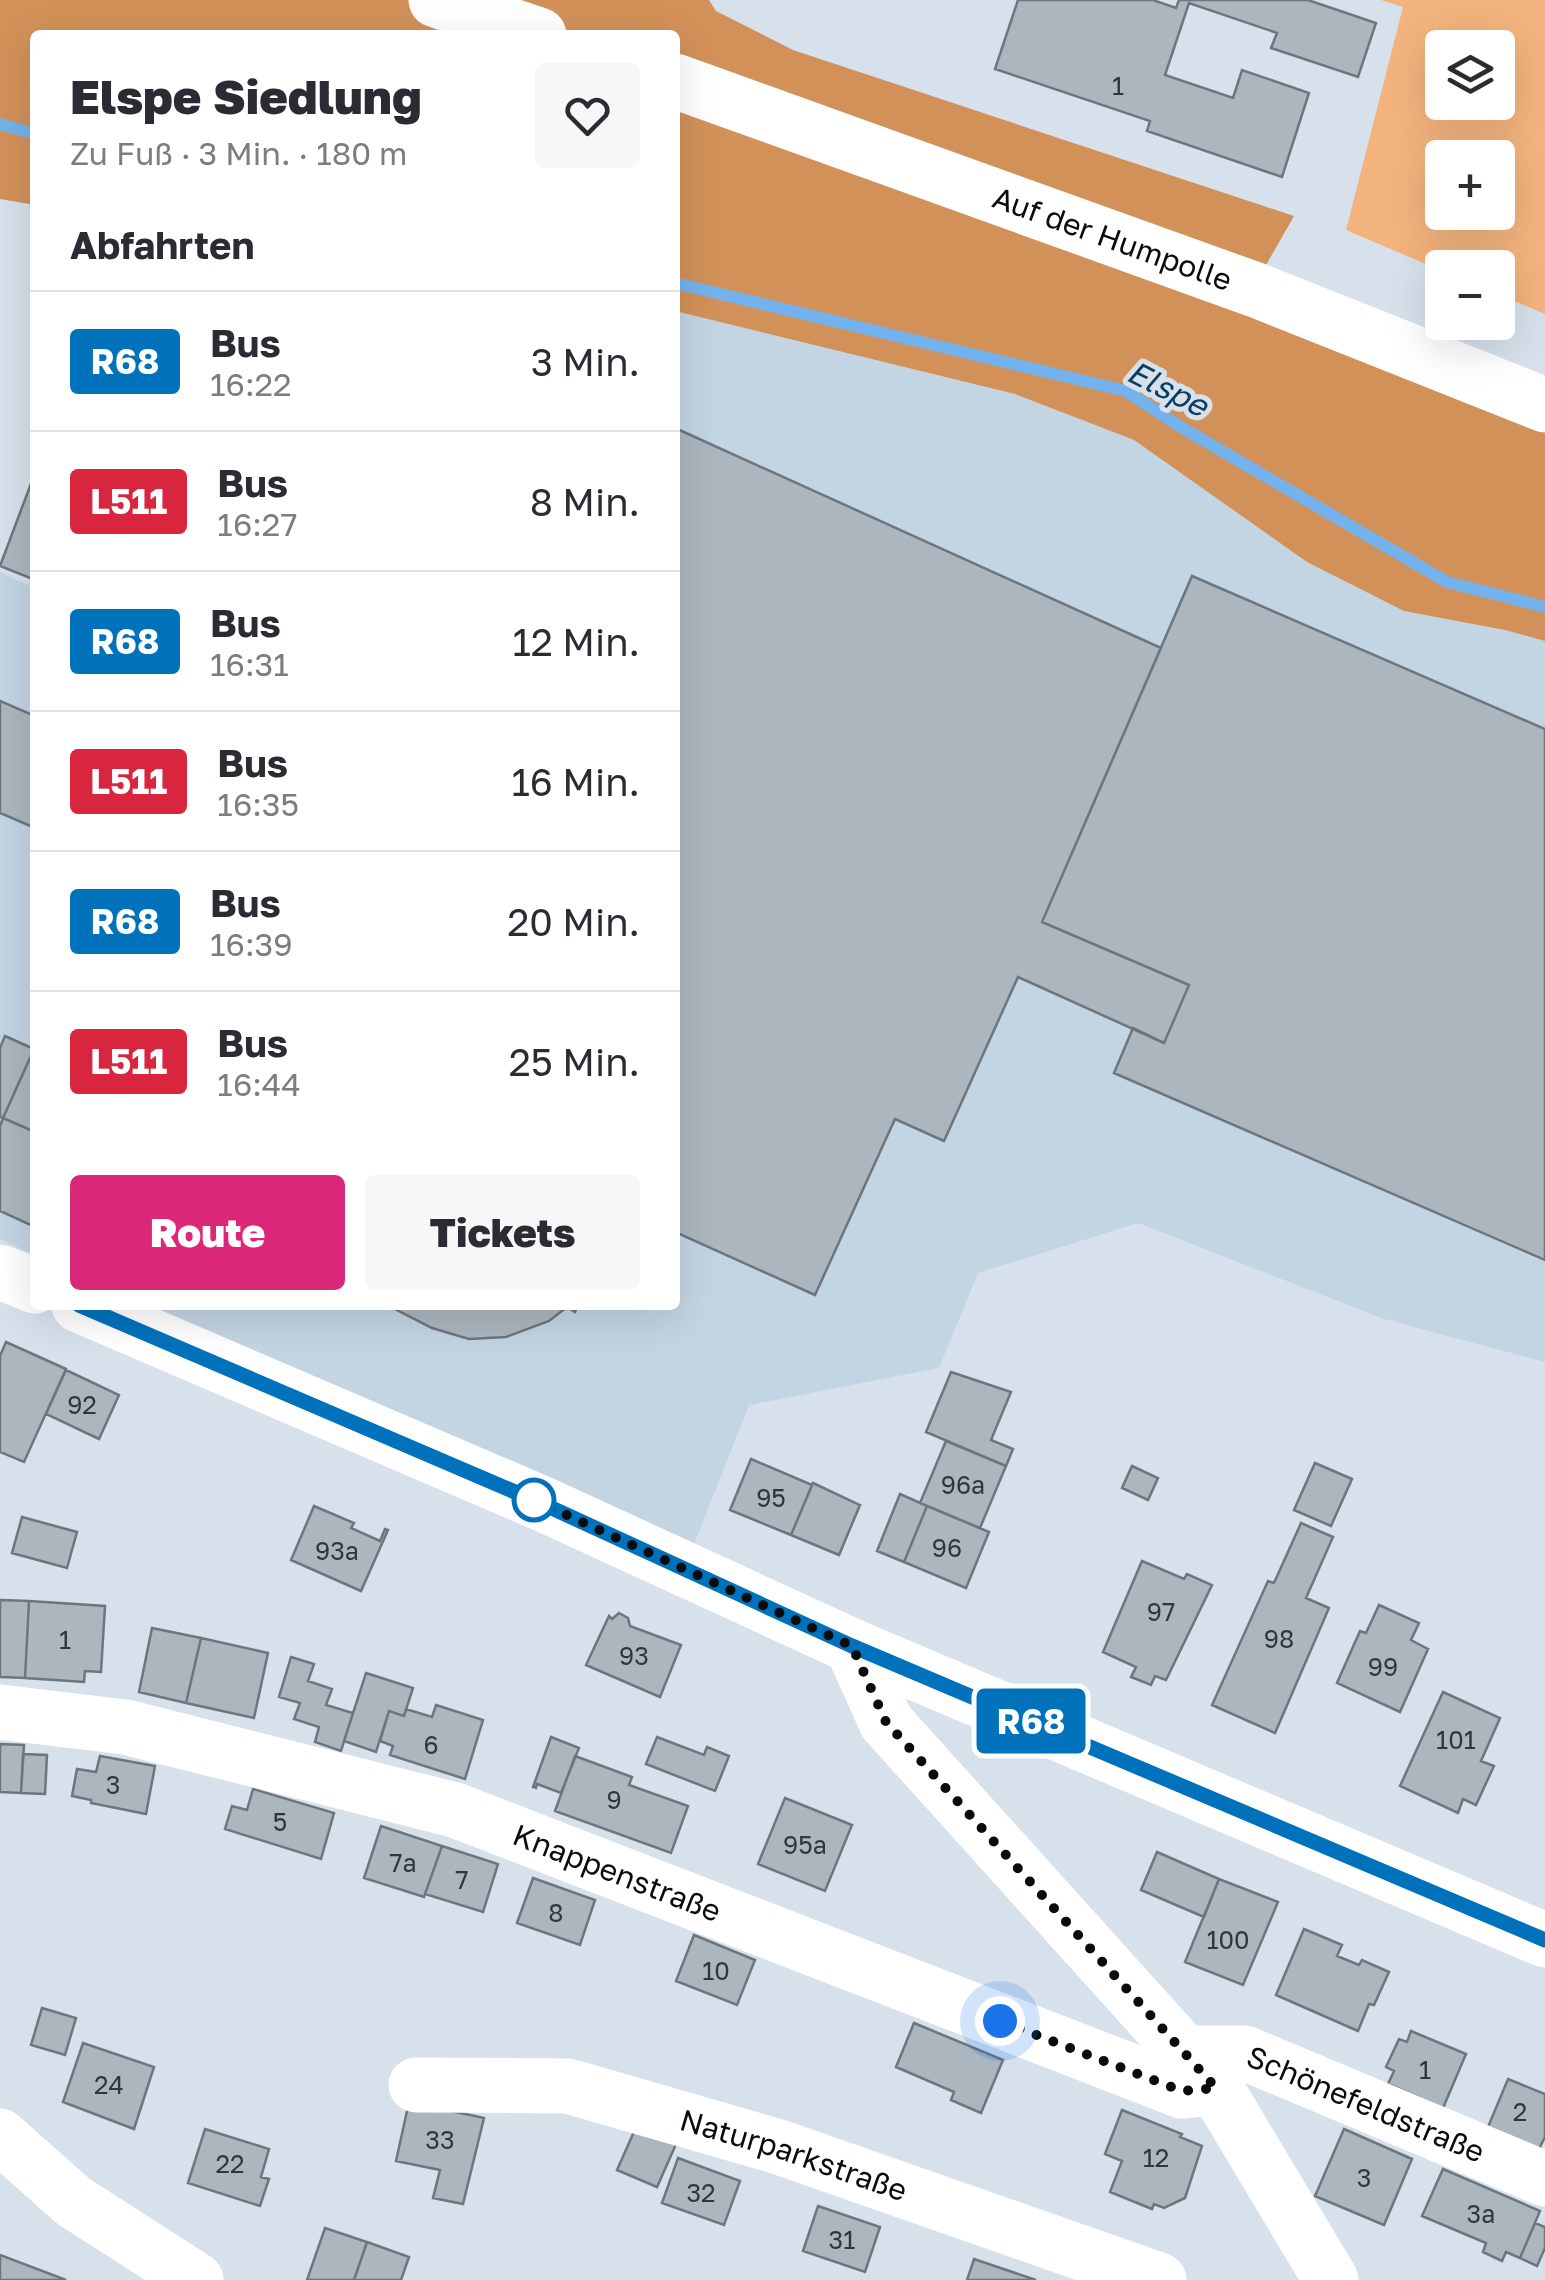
<!DOCTYPE html>
<html lang="de">
<head>
<meta charset="utf-8">
<style>
	body { margin:0; font-family:"Golos Text",sans-serif; background:#f7f7f7; color:#2b2b33; height:100vh; display:flex; flex-direction:column; font-size:38px; white-space:nowrap }
	* { box-sizing:border-box; margin:0 }
	p { font-size:32px; color:#7c7c81 }
	.icon { flex:none; width:55px; height:55px; fill:none; stroke:currentColor; stroke-width:2; stroke-linecap:round; stroke-linejoin:round }
	.map { position:relative; flex:1; overflow:hidden }
	.details { position:absolute; left:30px; top:30px; width:650px; height:1280px; display:flex; flex-direction:column; background:#fff; border-radius:10px; box-shadow:0 10px 40px #0002 }
	.details>* { flex:none }
	.badge { padding:0 20px; border-radius:8px; font-size:35px; line-height:65px }
	.tools { position:absolute; left:1425px; top:30px; display:grid; gap:20px }
	.tools a { display:grid; place-items:center; width:90px; height:90px; border-radius:10px; background:#fff; box-shadow:0 10px 40px #0002; font-size:50px }
	.you { position:absolute; width:50px; height:50px; margin:-25px; border:8px solid #fff; border-radius:50%; background:#1a73e8; box-shadow:0 0 0 15px #1a73e833 }
	.map>.badge { position:absolute; translate:-50% -50%; box-shadow:0 0 0 5px #fff }
	h2 { padding:0 40px; font-size:38px; line-height:90px }
	.round { display:grid; place-items:center; flex:none; width:105px; height:105px; border-radius:10px; background:#f7f7f7 }
	.summary { display:flex; align-items:center; justify-content:space-between; height:170px; padding:0 40px }
	h1 { font-size:48px; font-weight:800; line-height:75px }
	.cta { display:flex; gap:20px; margin-top:auto; padding:20px 40px }
	.cta a { flex:1; height:115px; border-radius:10px; background:#db2777; color:#fff; font-size:40px; font-weight:800; line-height:115px; text-align:center }
	.cta a+a { background:#f7f7f7; color:#2b2b33 }
	ul { padding:0; list-style:none }
	li { display:flex; align-items:center; gap:30px; height:140px; padding:0 40px; border-top:2px solid #e1e1e2 }
	li div { flex:1 }
	li b { display:block; font-size:38px }
	li em { font-style:normal }
	li .badge { min-width:110px; font-weight:700; text-align:center }
	.map>svg:first-child { display:block }
</style>
</head>
<body>
<div class="map">
<svg width="1545" height="2280" viewBox="0 0 1545 2280">
	<rect width="100%" height="100%" fill="#d7e1ec"/>
	<path fill="#c3d4e3" d="M675,311L1015,394L1134,440L1307,562L1545,641V1362L1384,1319L1138,1223L978,1273L939,1368L749,1405L691,1552L145,1305H675Z
		M0,572L35,588V1255L0,1239Z"/>
	<path fill="#f3b37d" fill-rule="evenodd" d="M1381,0H1545V314L1498,294V268H1442V271L1346,230L1403,7ZM1442,48H1498V102H1442ZM1442,158H1498V212H1442Z"/>
	<path fill="#d29159" d="M0,0H709L716,11L793,50L1294,216L1245,302L1545,414V641L1505,630L1404,611L1307,562L1134,440L1015,394L675,311V35H35V205L0,199Z"/>
	<g fill="none" stroke-linecap="round" stroke-linejoin="round">
		<path stroke="#73b2ec" stroke-width="12" d="M0,124L35,134
			M675,283L1126,391L1179,426L1447,582L1545,607"/>
	</g>
	<path fill="#abb6bf" stroke="#6d767f" stroke-width="2.5" d="M1018,0H1153L1176,8L1179,0H1308L1376,23L1358,77L1271,48L1277,33L1189,3L1165,75L1233,98L1242,70L1309,93L1282,177L1147,131L1150,121L995,69Z
		M675,428L1161,648L1042,922L1189,985L1164,1043L1018,977L944,1141L895,1119L815,1295L675,1232Z
		M35,473V580L0,566Z
		M1192,576L1545,729V1260L1114,1073L1133,1028L1164,1043L1189,985L1042,922Z
		M0,701L35,716V828L0,813Z
		M5,1036L34,1049L3,1118L0,1117V1048Z
		M35,1047V1132L3,1118Z
		M3,1118L35,1132V1227L0,1211V1126Z
		M387,1305H578L575,1312L567,1307L549,1321L506,1337L469,1339L432,1328Z
		M6,1342L66,1369L24,1462L0,1452V1356Z
		M66,1370L119,1395L99,1439L46,1414Z
		M951,1372L1011,1392L991,1440L1013,1449L1006,1466L926,1432Z
		M946,1441L1006,1466L980,1528L920,1503Z
		M751,1459L812,1485L791,1535L730,1510Z
		M1315,1463L1352,1479L1331,1526L1294,1510Z
		M1132,1466L1158,1478L1148,1500L1122,1488Z
		M813,1483L860,1505L839,1555L791,1535Z
		M900,1494L927,1506L904,1562L877,1551Z
		M314,1506L354,1523L351,1528L380,1541L385,1529L388,1530L361,1591L291,1560Z
		M927,1506L989,1532L966,1588L904,1562Z
		M22,1517L77,1532L67,1568L12,1553Z
		M1301,1523L1333,1537L1306,1598L1329,1608L1275,1733L1212,1705L1268,1581L1274,1583Z
		M1142,1561L1184,1579L1187,1574L1212,1585L1166,1680L1155,1676L1151,1685L1131,1677L1136,1667L1103,1652Z
		M0,1600L29,1601L25,1678L0,1677Z
		M29,1601L105,1606L101,1672L85,1671L84,1682L25,1678Z
		M1379,1605L1419,1623L1411,1640L1428,1649L1400,1712L1337,1683L1360,1631L1366,1633Z
		M619,1613L628,1618L630,1626L681,1645L660,1697L586,1665L609,1616L612,1619Z
		M152,1628L201,1638L186,1703L139,1692Z
		M201,1638L268,1653L254,1718L186,1703Z
		M291,1657L314,1664L308,1681L332,1689L326,1705L353,1713L341,1751L315,1742L319,1727L294,1719L300,1703L279,1697Z
		M366,1673L413,1688L404,1716L389,1711L376,1752L344,1741Z
		M1443,1692L1500,1718L1481,1761L1494,1766L1476,1805L1463,1799L1458,1813L1400,1786Z
		M436,1705L483,1720L465,1779L390,1755L393,1746L380,1741L389,1711L404,1716L406,1709L432,1717Z
		M551,1737L579,1748L561,1793L537,1784L536,1788L533,1787Z
		M657,1737L704,1755L707,1747L729,1756L715,1791L646,1764Z
		M0,1744L24,1745L21,1793L0,1792Z
		M23,1754L47,1755L45,1794L21,1793Z
		M100,1756L155,1766L146,1814L91,1803V1800L72,1796L77,1769L96,1772Z
		M575,1756L632,1777L629,1785L688,1806L671,1853L555,1811Z
		M253,1789L334,1813L321,1859L225,1829L232,1806L247,1810Z
		M785,1798L852,1825L825,1891L758,1864Z
		M381,1826L442,1846L424,1897L364,1878Z
		M442,1846L498,1864L483,1912L425,1894Z
		M1157,1852L1219,1879L1204,1917L1141,1890Z
		M533,1878L595,1900L580,1945L517,1923Z
		M1219,1879L1278,1902L1243,1985L1185,1962Z
		M1304,1929L1342,1945L1337,1956L1359,1965L1362,1960L1389,1972L1374,2005L1369,2004L1358,2031L1276,1995Z
		M694,1935L755,1960L737,2005L676,1981Z
		M42,2008L76,2018L65,2055L31,2045Z
		M914,2023L1003,2060L981,2113L951,2100L954,2092L896,2067Z
		M1411,2031L1466,2054L1443,2108L1388,2084L1394,2071L1386,2067L1399,2039L1407,2042Z
		M83,2043L154,2067L134,2129L63,2102Z
		M1508,2079L1545,2094V2137L1539,2149L1488,2127Z
		M409,2102L484,2118L463,2204L433,2198L440,2170L396,2161Z
		M1122,2110L1182,2134L1180,2137L1202,2146L1185,2198L1164,2208L1154,2204L1152,2209L1110,2192L1122,2161L1105,2154Z
		M641,2116L681,2133L657,2187L617,2170Z
		M205,2129L269,2149L261,2177L269,2179L260,2206L188,2183Z
		M1344,2129L1412,2159L1384,2225L1315,2196Z
		M678,2158L740,2181L724,2225L662,2203Z
		M1443,2169L1540,2211L1520,2258L1506,2252L1502,2261L1483,2252L1486,2243L1422,2216Z
		M818,2206L880,2227L865,2272L803,2251Z
		M1535,2223L1545,2227V2248L1537,2266L1520,2258Z
		M325,2228L367,2242L354,2280H307Z
		M367,2242L409,2257L401,2280H354Z
		M0,2255L66,2280H0Z
		M974,2259L1036,2280H967Z"/>
	<g fill="none" stroke-linecap="round" stroke-linejoin="round">
		<g stroke="#fff" stroke-width="55">
			<path d="M436,0L539,35"/>
			<path id="s1" d="M675,81L1256,290L1545,405"/>
			<path d="M852,1646L886,1722L1216,2088L1331,2280"/>
			<path id="s2" d="M0,1712L125,1727L455,1810L1182,2091L1216,2088"/>
			<path id="s3" d="M1184,2053H1245L1545,2179"/>
			<path id="s4" d="M416,2085L568,2086L779,2147L1159,2280"/>
			<path d="M0,2136L73,2201L196,2280"/>
		</g>
		<path stroke="#fff" stroke-width="55" d="M0,1272L35,1286
			M79,1305L543,1504L852,1646L1545,1940"/>
	</g>
	<g fill="none" stroke-linecap="round" stroke-linejoin="round">
		<g stroke="#fff" stroke-width="22">
			<path id="line" d="M79,1305L543,1504L852,1646L1545,1940"/>
		</g>
		<use href="#line" stroke="#0072bc" stroke-width="15"/>
		<path stroke="#080c0f" stroke-width="10" stroke-dasharray="0 18" d="M534,1500L852,1646L886,1722L1216,2088L1182,2091L1000,2021"/>
	</g>
	<circle fill="#fff" stroke="#0072bc" stroke-width="5" cx="534" cy="1500" r="20"/>
	<g text-anchor="middle" dominant-baseline="central" stroke-width="10" stroke-linejoin="round" paint-order="stroke">
		<g font-size="25" fill="#31363b">
			<text x="1118" y="85">1</text>
			<text x="82" y="1404">92</text>
			<text x="963" y="1484">96a</text>
			<text x="771" y="1497">95</text>
			<text x="947" y="1547">96</text>
			<text x="337" y="1550">93a</text>
			<text x="1161" y="1611">97</text>
			<text x="1279" y="1638">98</text>
			<text x="65" y="1639">1</text>
			<text x="634" y="1655">93</text>
			<text x="1383" y="1666">99</text>
			<text x="1456" y="1739">101</text>
			<text x="431" y="1744">6</text>
			<text x="113" y="1784">3</text>
			<text x="614" y="1799">9</text>
			<text x="280" y="1821">5</text>
			<text x="805" y="1844">95a</text>
			<text x="403" y="1862">7a</text>
			<text x="462" y="1879">7</text>
			<text x="556" y="1912">8</text>
			<text x="1228" y="1939">100</text>
			<text x="716" y="1970">10</text>
			<text x="1425" y="2069">1</text>
			<text x="109" y="2084">24</text>
			<text x="1520" y="2111">2</text>
			<text x="440" y="2139">33</text>
			<text x="1156" y="2157">12</text>
			<text x="230" y="2163">22</text>
			<text x="1364" y="2177">3</text>
			<text x="701" y="2192">32</text>
			<text x="1481" y="2213">3a</text>
			<text x="842" y="2239">31</text>
		</g>
		<g font-size="30" fill="#080c0f" stroke="#d7e1ec">
			<text stroke="none"><textPath href="#s1" startOffset="465">Auf der Humpolle</textPath></text>
			<text stroke="none"><textPath href="#s2" startOffset="640">Knappenstraße</textPath></text>
			<text stroke="none"><textPath href="#s3" startOffset="192">Schönefeldstraße</textPath></text>
			<text stroke="none"><textPath href="#s4" startOffset="388">Naturparkstraße</textPath></text>
		</g>
		<g font-size="32" font-style="italic" fill="#0e3d63" stroke="#d7e1ec">
			<text transform="translate(1168 388) rotate(27)">Elspe</text>
		</g>
	</g>
</svg>
<div class="tools">
<a><svg class="icon" aria-label="layers" viewBox="0 0 24 24"><path d="M12 4l9 5-9 5-9-5zM3 14l9 5 9-5"/></svg></a>
<a>+</a>
<a>−</a>
</div>
<div class="you" style="left:1000px;top:2021px"></div>
<b class="badge" style="left:1031px;top:1721px;background:#0072bc;color:#fff">R68</b>
<section class="details">
<div class="summary"><div><h1>Elspe Siedlung</h1><p>Zu Fuß · 3 Min. · 180 m</p></div><a class="round"><svg class="icon" aria-label="heart" viewBox="0 0 24 24"><path d="M12 20l-8-8c-3-5 5-10 8-4 3-6 11-1 8 4z"/></svg></a></div>
<h2>Abfahrten</h2>
<ul>
<li><span class="badge" style="background:#0072bc;color:#fff">R68</span><div><b>Bus</b><p>16:22</p></div><em>3 Min.</em></li>
<li><span class="badge" style="background:#d7263d;color:#fff">L511</span><div><b>Bus</b><p>16:27</p></div><em>8 Min.</em></li>
<li><span class="badge" style="background:#0072bc;color:#fff">R68</span><div><b>Bus</b><p>16:31</p></div><em>12 Min.</em></li>
<li><span class="badge" style="background:#d7263d;color:#fff">L511</span><div><b>Bus</b><p>16:35</p></div><em>16 Min.</em></li>
<li><span class="badge" style="background:#0072bc;color:#fff">R68</span><div><b>Bus</b><p>16:39</p></div><em>20 Min.</em></li>
<li><span class="badge" style="background:#d7263d;color:#fff">L511</span><div><b>Bus</b><p>16:44</p></div><em>25 Min.</em></li>
</ul>
<div class="cta"><a>Route</a><a>Tickets</a></div>
</section>
</div>
</body>
</html>
